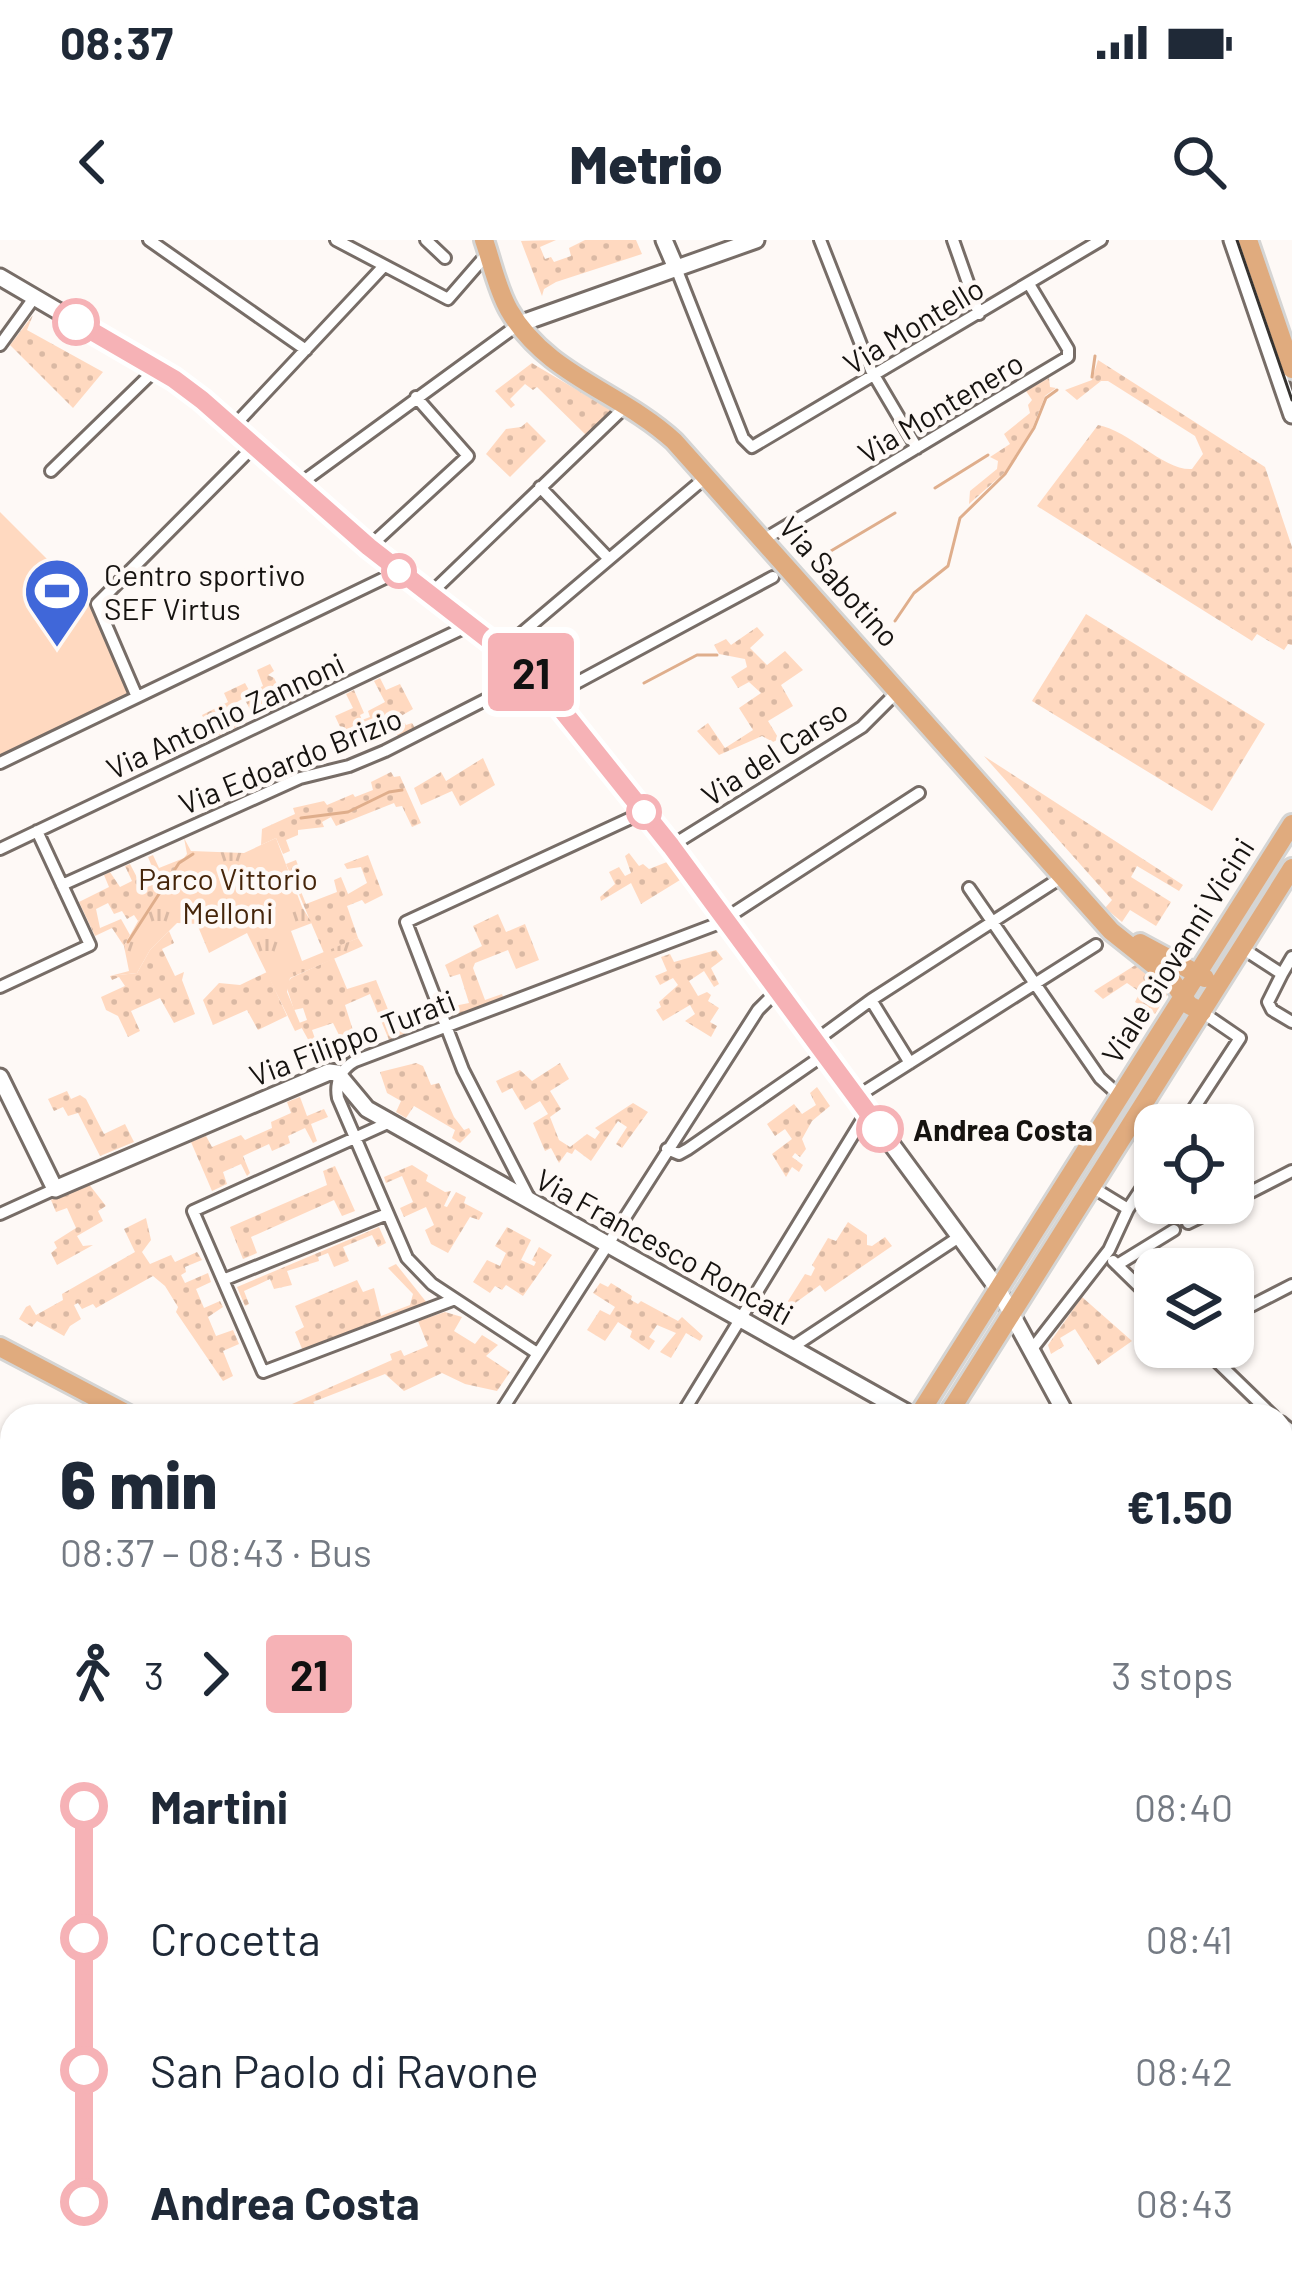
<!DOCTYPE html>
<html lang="en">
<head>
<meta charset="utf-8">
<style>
	body { margin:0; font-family:Barlow,sans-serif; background:#f6f6f7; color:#1f2937; height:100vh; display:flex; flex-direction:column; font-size:45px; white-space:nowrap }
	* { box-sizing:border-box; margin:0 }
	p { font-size:39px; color:#747a83 }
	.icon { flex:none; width:66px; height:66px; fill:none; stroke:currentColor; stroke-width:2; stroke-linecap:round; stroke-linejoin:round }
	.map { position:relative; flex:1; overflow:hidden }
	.drawer { position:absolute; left:0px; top:1164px; width:1293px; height:888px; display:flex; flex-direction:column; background:#fff; border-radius:36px 36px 0 0; box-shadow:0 3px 9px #0004 }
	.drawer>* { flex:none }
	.badge { padding:0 24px; border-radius:9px; font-size:42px; line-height:78px }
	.buttons { position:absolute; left:1134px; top:864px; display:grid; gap:24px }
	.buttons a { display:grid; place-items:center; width:120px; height:120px; border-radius:24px; background:#fff; box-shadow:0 3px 9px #0004; font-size:60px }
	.map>.badge { position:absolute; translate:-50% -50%; box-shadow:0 0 0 6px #fff }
	.legs { display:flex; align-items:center; gap:18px; height:132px; padding:0 60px; font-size:39px }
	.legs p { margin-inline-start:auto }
	.summary { display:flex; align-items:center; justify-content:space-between; height:204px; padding:0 60px }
	h1 { font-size:66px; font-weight:800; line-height:90px }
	ul { padding:0 60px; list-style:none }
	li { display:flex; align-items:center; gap:42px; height:132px; font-size:45px }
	li i { display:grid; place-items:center; width:18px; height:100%; margin:0 15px; background:currentColor }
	li i::after { content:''; width:30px; height:30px; margin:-15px; border:9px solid; border-radius:50%; background:#fff }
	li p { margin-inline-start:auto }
	li:first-child i { background:linear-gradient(#0000 50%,currentColor 0) }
	li:last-child i { background:linear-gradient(currentColor 50%,#0000 0) }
	.status { display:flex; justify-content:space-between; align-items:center; height:84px; padding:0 60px; background:#fff; direction:ltr }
	.status svg { height:33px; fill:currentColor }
	header { display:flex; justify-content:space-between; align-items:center; height:156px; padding:0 60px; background:#fff; font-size:54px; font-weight:800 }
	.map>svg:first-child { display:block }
</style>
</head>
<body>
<div class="status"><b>08:37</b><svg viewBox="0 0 49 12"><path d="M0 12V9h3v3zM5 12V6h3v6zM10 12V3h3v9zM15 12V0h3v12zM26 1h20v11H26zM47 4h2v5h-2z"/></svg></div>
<header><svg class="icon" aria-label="back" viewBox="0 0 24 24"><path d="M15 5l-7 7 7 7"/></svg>Metrio<svg class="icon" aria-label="search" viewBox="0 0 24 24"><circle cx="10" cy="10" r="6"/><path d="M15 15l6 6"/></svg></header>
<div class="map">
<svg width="1292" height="2052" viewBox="0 0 1292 2052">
	<defs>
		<pattern id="grass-dots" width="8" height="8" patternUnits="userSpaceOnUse" patternTransform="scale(3)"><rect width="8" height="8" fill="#ffd9c0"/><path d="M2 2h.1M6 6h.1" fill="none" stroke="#dab9a4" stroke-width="1.8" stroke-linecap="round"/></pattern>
		<pattern id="park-tufts" width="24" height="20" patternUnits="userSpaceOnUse" patternTransform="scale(3)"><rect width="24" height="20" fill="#ffd9c0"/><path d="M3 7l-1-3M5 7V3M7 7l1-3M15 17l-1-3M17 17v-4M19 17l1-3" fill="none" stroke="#dab9a4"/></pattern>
	</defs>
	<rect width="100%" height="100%" fill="#fef9f6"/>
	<path fill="url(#grass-dots)" d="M556,0L540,7L545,19L551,17L554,22L571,16L569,8L585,0H636L642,14L556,42L544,49L542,56L521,1Z
		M33,75L27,90L103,132L73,168L10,105Z
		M1098,120L1265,227L1292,307V405L1288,404L1284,410L1257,394L1252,401L1037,266L1098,185C1130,191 1164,231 1192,229L1203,214L1195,196L1108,141H1101L1077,160L1065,150L1092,140Z
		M532,123L535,125L611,170L586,195L537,147L533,150L525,144L510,159L515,165L511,168L495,151Z
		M1049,138L1050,147L1056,148L1045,156L1032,189L1004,233L969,264L970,251L997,229L998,221L990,217L1010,204L1004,194L1030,173L1028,165L1032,160L1026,151Z
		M527,182L546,201L510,237L486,214L506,189L521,187Z
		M1086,374L1265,484L1212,571L1032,461Z
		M757,387L764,395L750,408L767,425L785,411L803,430L781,445L793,466L768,481L779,499L773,502L762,496L719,515L697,491L708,483L725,508L753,490L739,468L761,453L749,442L738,448L731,437L747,427L745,419L719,414L714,405L726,399L731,405Z
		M270,424L274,431L268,435L274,438L281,452L299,444L304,456L255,479L244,458L230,466L236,477L243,474L247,482L213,498L202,475L228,462L224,453L245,443L250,452L263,446L257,430Z
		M380,438L386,450L400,444L413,469L401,476L406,485L412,483L415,488L398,496L392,485L367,497L364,492L348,504L335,476L353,468L346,454L354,450L364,473L360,475L362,480L370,477L368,471L385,462L374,441Z
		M984,516L1183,645L1179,651L1137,626L1131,637L1171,662L1156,686L1130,670L1122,682L1105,668L1112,660Z
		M483,518L495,545L460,566L452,551L421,565L414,548L441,532L446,541Z
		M391,532L394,537L400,536L421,583L412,587L402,566L396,567L394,563L336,586L331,577L322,582L324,587L298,590V595L286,600L290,611L283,614L276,598L261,605L262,589L295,574L293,568L324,561L327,565L353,554L355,557L373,550L371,542Z
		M629,613L639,626L643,624L649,629L667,622L680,640L641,664L631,643L601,661L600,657L615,644L609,632L619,627L625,636L631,633L625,616Z
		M153,615L159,628L184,618L138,681L134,675L127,679L122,671L114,674L108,663L96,669L100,688L121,679L130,695L124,706L112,688L95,696L79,662L109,647L104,635L110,632L120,647L132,641L125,626L130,624L143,649L152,645L149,638L155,634L148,617Z
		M368,615L383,655L365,664L362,660L347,666L358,698L324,713L286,624L296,620L306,646L300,649L306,664L337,652L334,640L341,637L348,654L367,643L361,627L347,629L344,624Z
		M498,674L506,692L525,684L539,720L516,729L508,710L475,723L473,728L485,760L502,754L504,760L452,777L444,755L449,753L454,766L469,763L460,734L450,737L445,725L482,706L473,686Z
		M169,691L174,703L162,709L175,736L184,732L182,740L195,774L174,783L160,758L131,771L140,791L128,797L118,776L106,770L101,757L125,746L119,737L112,740L110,736L137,733L150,710Z
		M716,710L723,719L711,728L719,744L714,747L704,731L689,741L698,756L707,752L711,755L708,761L719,768L710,782L717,786L711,797L685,781L695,774L690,765L663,781L656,770L661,767L659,762L678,745L673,738L660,745L655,736L667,731L661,717L670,714L674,722Z
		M334,718L347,749L376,740L396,789L410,784L413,790L389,800L370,754L345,765L357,803L363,809L349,815L333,783L312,790L320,813L326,811L331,819L321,823L299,783L307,780L303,768L294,770L286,745L291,738Z
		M1137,724L1171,749L1155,774L1135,762L1140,752L1127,743L1103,759L1094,751Z
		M267,732L287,776L258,790L247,770L213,785L203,760L219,743L240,745Z
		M416,823L423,826L431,845L439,843L454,877L464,890L469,888L471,892L460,903L452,898L455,890L414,866L406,878L396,872L401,861L387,853L380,832Z
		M560,823L569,839L550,851L561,869L550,877L559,900L570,907L587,894L595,899L600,892L595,888L633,863L648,872L622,908L616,904L627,887L618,881L591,921L575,909L572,914L567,912L559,923L551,908L545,911L533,883L548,874L540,861L525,870L512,848L502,853L496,841L520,830L532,841Z
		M817,847L830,866L812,881L802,899L806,909L800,917L795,913L792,917L803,925L799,932L792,927L786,937L772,914L792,899L785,889L775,896L767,884L794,864L802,874L816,865L810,853Z
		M67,851L71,859L80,855L86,859L104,894L125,884L134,902L100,916L78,873L68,876L63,867L54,871L48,859Z
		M300,857L307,876L324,869L328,877L311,884L317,901L313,903L305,888L288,896L290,903L272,911L269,904L243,916L250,933L247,936L241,924L223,932L227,944L212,951L191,902L206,896L212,907L241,895L245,900L272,888L271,882L291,873L287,862Z
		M412,925L428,935L426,941L445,952L451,951L444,966L447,967L456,952L466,957L464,963L483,973L479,980L470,977L448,1013L431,1004L425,990L434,985L426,967L404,977L400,968L413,962L402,936L386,943L384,937Z
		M335,926L355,971L342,976L334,960L251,997L257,1013L243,1019L230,987L327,945L323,931Z
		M88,943L106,966L98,971L103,981L77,996L83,1006L93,1005L57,1025L51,1013L57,1008L54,1002L76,988L67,968L56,972L51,960Z
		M146,978L151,1000L142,1012L150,1024L171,1015L175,1022L197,1012L202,1020L185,1027L186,1032L181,1035L185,1043L208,1033L211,1042L196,1049L204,1068L220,1061L223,1067L208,1077L216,1096L233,1090L239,1104L223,1111L233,1136L223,1141L176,1072L178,1067L165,1046L153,1036L96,1068L93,1064L82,1069L78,1063L74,1065L81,1079L70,1086L64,1096L37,1081L32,1087L19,1079L26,1067L30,1065L36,1075L63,1060L62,1054L135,1012L124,989Z
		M848,982L867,995V1005L872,1006L885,997L892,1006L825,1052L820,1045L791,1066L788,1061L805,1034L811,1036L815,1028L812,1025L828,998L836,1001Z
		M379,987L386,1003L378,1007L372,995L343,1007L349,1021L334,1027L328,1013L318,1017L319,1021L287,1031L292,1045L274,1049L270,1039L244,1051L249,1064L245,1066L237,1047Z
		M507,987L531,1000L521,1020L534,1026L536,1022L532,1020L539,1007L552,1015L523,1056L506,1045L502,1050L495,1046L490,1053L473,1042L487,1020L500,1026L506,1013L495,1006Z
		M396,1024L427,1063L303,1111L295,1092L304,1087L295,1066L357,1040L363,1052L374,1048L381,1076L410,1065L413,1054L388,1028Z
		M600,1043L608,1047L611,1043L632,1056L631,1060L638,1064L641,1061L678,1081L682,1077L703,1096L700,1101L686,1093L671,1118L660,1112L676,1093L657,1085L649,1097L655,1101L649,1110L630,1097L632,1091L618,1082L605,1101L587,1090L600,1070L610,1075L615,1067L593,1053Z
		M1082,1057L1132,1101L1098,1125L1075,1089L1060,1098L1064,1106L1051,1114L1048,1105Z
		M445,1072L462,1077L454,1091L475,1104L482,1095L498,1105L486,1116L510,1132L497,1151L465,1144L442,1133L404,1151L385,1134L313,1162L325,1176H286L283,1168L392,1120L390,1114L401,1110L404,1116L428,1106L418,1081Z
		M12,1690V1826L0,1830V1694Z"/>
	<path fill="url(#park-tufts)" d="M184,598L191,611L244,613L276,598L302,667L312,683L291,691L302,721L358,698L363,706L290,738L287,752L302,788L295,791L247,693L209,713L197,684L177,683L150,710L137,733L110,736L129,731L124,706L147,665L187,614Z
		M12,1891V2040H208L198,2052H0V1896Z"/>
	<path fill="#ffd9c0" d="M0,272L94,366L132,454L0,516Z"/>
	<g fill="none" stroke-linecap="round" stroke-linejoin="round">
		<path stroke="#dfae8c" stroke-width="3" d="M1092,137L1095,116
			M935,248L988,215
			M819,318L895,273
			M895,381L914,353L948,326L960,278L1005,234L1034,188L1046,158L1057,150
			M644,443L697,415H717
			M301,578L348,572L389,552L402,550
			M128,702L179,623L193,614"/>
		<g stroke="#776d67" stroke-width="16">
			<path id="street" d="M149,0L306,110
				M336,0L448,59L488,13
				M426,0L445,18
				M820,0L871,130L917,208
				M953,0L979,74
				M676,28L743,198L752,207L1101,0
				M0,105L34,58
				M233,187L384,26
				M51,231L156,129
				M297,246L519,84
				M540,247L608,318
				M763,300L1068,117V109L1029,44
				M369,307L468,216L416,157
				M429,355L627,165
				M503,409L706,237
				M552,456L773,337
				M137,457L97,364L254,206
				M0,523L399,331
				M671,606L862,487L898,451
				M0,609L470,385
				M62,645L300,538L349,526L385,511L534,435
				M969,648L1100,838L1120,856
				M1242,708L1282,734L1292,717
				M1282,734L1268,762L1272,770L1292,782
				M0,747L90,705L37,591
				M871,760L910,823
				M815,801L871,760L1062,637
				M856,857L1096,705
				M390,882L193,971L263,1132L455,1059
				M1183,885L1240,798L1202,772
				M667,909L679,914L688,909L825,814
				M1092,947L1128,969
				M530,960L463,830L406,682L644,572
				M1233,961L1292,931
				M0,974L55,949
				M1188,983L1229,963
				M1113,1021L1155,1062
				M1117,1025L1174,990
				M223,1040L387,974
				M1251,1066L1292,1045
				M1202,1107L1273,1176
				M791,1108L959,997
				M1032,1109L1109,1010L1128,969L1155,928
				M537,1113L432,1044L407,1018L338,858C335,842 341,829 355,821L717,684L919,553
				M498,1176L758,770L778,750
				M681,1176L867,872
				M1281,1182L1292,1191
				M0,1435L12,1434
				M0,1452L12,1466
				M1281,1874L1292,1869
				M1281,1968L1292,1976
				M867,2052L891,2040
				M1146,2052L1163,2040
				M1269,2052L1292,2022"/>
		</g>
		<g stroke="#776d67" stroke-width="21">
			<path id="secondary" d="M664,0L676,28
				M1232,0L1292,175
				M0,37L174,139L379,315L534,435L720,671L998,1049L1067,1176
				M519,84L756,0
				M0,837L55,949L329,832L337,833L367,869L913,1176
				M1281,1546L1292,1566
				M969,2040L985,2052"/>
		</g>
		<g stroke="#d5d5d4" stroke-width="24">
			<path id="primary" d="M484,0C492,23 497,49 509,70C546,135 621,152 674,201L1111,691L1170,738L1189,765L1202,772
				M1248,0L1292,129
				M1140,703L1205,738
				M0,1107L131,1176
				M918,1176L1292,584
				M947,1176L1292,628
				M727,2040L731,2052
				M749,2040L753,2052"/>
		</g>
		<use href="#street" stroke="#fff" stroke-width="10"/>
		<use href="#secondary" stroke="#fff" stroke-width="15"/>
		<use href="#primary" stroke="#e0ab7e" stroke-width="18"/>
		<path stroke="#363330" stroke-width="3" d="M1237,0L1292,160"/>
	</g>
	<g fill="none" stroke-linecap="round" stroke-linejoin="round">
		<g stroke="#fff" stroke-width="27">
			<path id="line-1" d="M76,82L174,139L202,160L369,307L534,435L671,606L880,889"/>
		</g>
		<use href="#line-1" stroke="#f6b2b6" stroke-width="18"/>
	</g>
	<defs>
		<g id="stadium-pin" transform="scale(3.45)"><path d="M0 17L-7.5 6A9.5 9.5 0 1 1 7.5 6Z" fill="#4067d9" stroke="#fef9f6"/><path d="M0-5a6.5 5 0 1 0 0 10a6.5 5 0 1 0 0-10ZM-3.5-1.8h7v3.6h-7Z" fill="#fff"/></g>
	</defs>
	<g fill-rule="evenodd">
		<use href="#stadium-pin" x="57" y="351"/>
	</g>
	<g fill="#fff" stroke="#f6b2b6" stroke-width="6">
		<circle cx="76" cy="82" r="21"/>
		<circle cx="399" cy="331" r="15"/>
		<circle cx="644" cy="572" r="15"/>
		<circle cx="880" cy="889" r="21"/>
	</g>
	<g text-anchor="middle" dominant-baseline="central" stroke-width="9" stroke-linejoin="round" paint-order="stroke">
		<g font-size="30" fill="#161310" stroke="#fef9f6">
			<text transform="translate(913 85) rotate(-31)">Via Montello</text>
			<text transform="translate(940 167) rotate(-31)">Via Montenero</text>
			<text transform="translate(840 341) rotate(48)">Via Sabotino</text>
			<text transform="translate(225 475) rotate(-25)">Via Antonio Zannoni</text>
			<text transform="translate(774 512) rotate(-33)">Via del Carso</text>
			<text transform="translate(290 520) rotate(-22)">Via Edoardo Brizio</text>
			<text transform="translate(1177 710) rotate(-58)">Viale Giovanni Vicini</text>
			<text transform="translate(352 797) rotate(-21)">Via Filippo Turati</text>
			<text transform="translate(665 1006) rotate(29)">Via Francesco Roncati</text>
		</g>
		<g font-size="30" fill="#161310" stroke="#fef9f6" text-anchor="start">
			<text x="104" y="334">Centro sportivo<tspan x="104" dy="34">SEF Virtus</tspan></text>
		</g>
		<g font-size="30" fill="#45250a" stroke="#fef9f6">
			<text x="228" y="638">Parco Vittorio<tspan x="228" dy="34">Melloni</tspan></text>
		</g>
		<g font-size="30" font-weight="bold" fill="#161310" stroke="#fef9f6" text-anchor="start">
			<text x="913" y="889">Andrea Costa</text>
		</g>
	</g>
</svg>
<div class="buttons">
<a><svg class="icon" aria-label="locate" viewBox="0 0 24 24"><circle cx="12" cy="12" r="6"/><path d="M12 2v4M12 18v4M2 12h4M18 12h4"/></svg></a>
<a><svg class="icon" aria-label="layers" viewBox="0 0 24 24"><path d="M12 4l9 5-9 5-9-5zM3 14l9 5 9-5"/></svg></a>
</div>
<b class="badge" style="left:531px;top:432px;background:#f6b2b6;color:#111">21</b>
<section class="drawer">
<div class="summary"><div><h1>6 min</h1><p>08:37 – 08:43 · Bus</p></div><b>€1.50</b></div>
<div class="legs"><svg class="icon" aria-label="walk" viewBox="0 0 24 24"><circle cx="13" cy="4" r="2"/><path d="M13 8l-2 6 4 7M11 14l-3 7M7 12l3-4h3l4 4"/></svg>3<svg class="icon" aria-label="forward" viewBox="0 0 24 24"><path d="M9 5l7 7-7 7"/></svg><b class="badge" style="background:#f6b2b6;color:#111">21</b><p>3 stops</p></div>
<ul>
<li><i style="color:#f6b2b6"></i><b>Martini</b><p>08:40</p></li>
<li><i style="color:#f6b2b6"></i><span>Crocetta</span><p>08:41</p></li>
<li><i style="color:#f6b2b6"></i><span>San Paolo di Ravone</span><p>08:42</p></li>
<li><i style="color:#f6b2b6"></i><b>Andrea Costa</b><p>08:43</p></li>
</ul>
</section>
</div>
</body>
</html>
